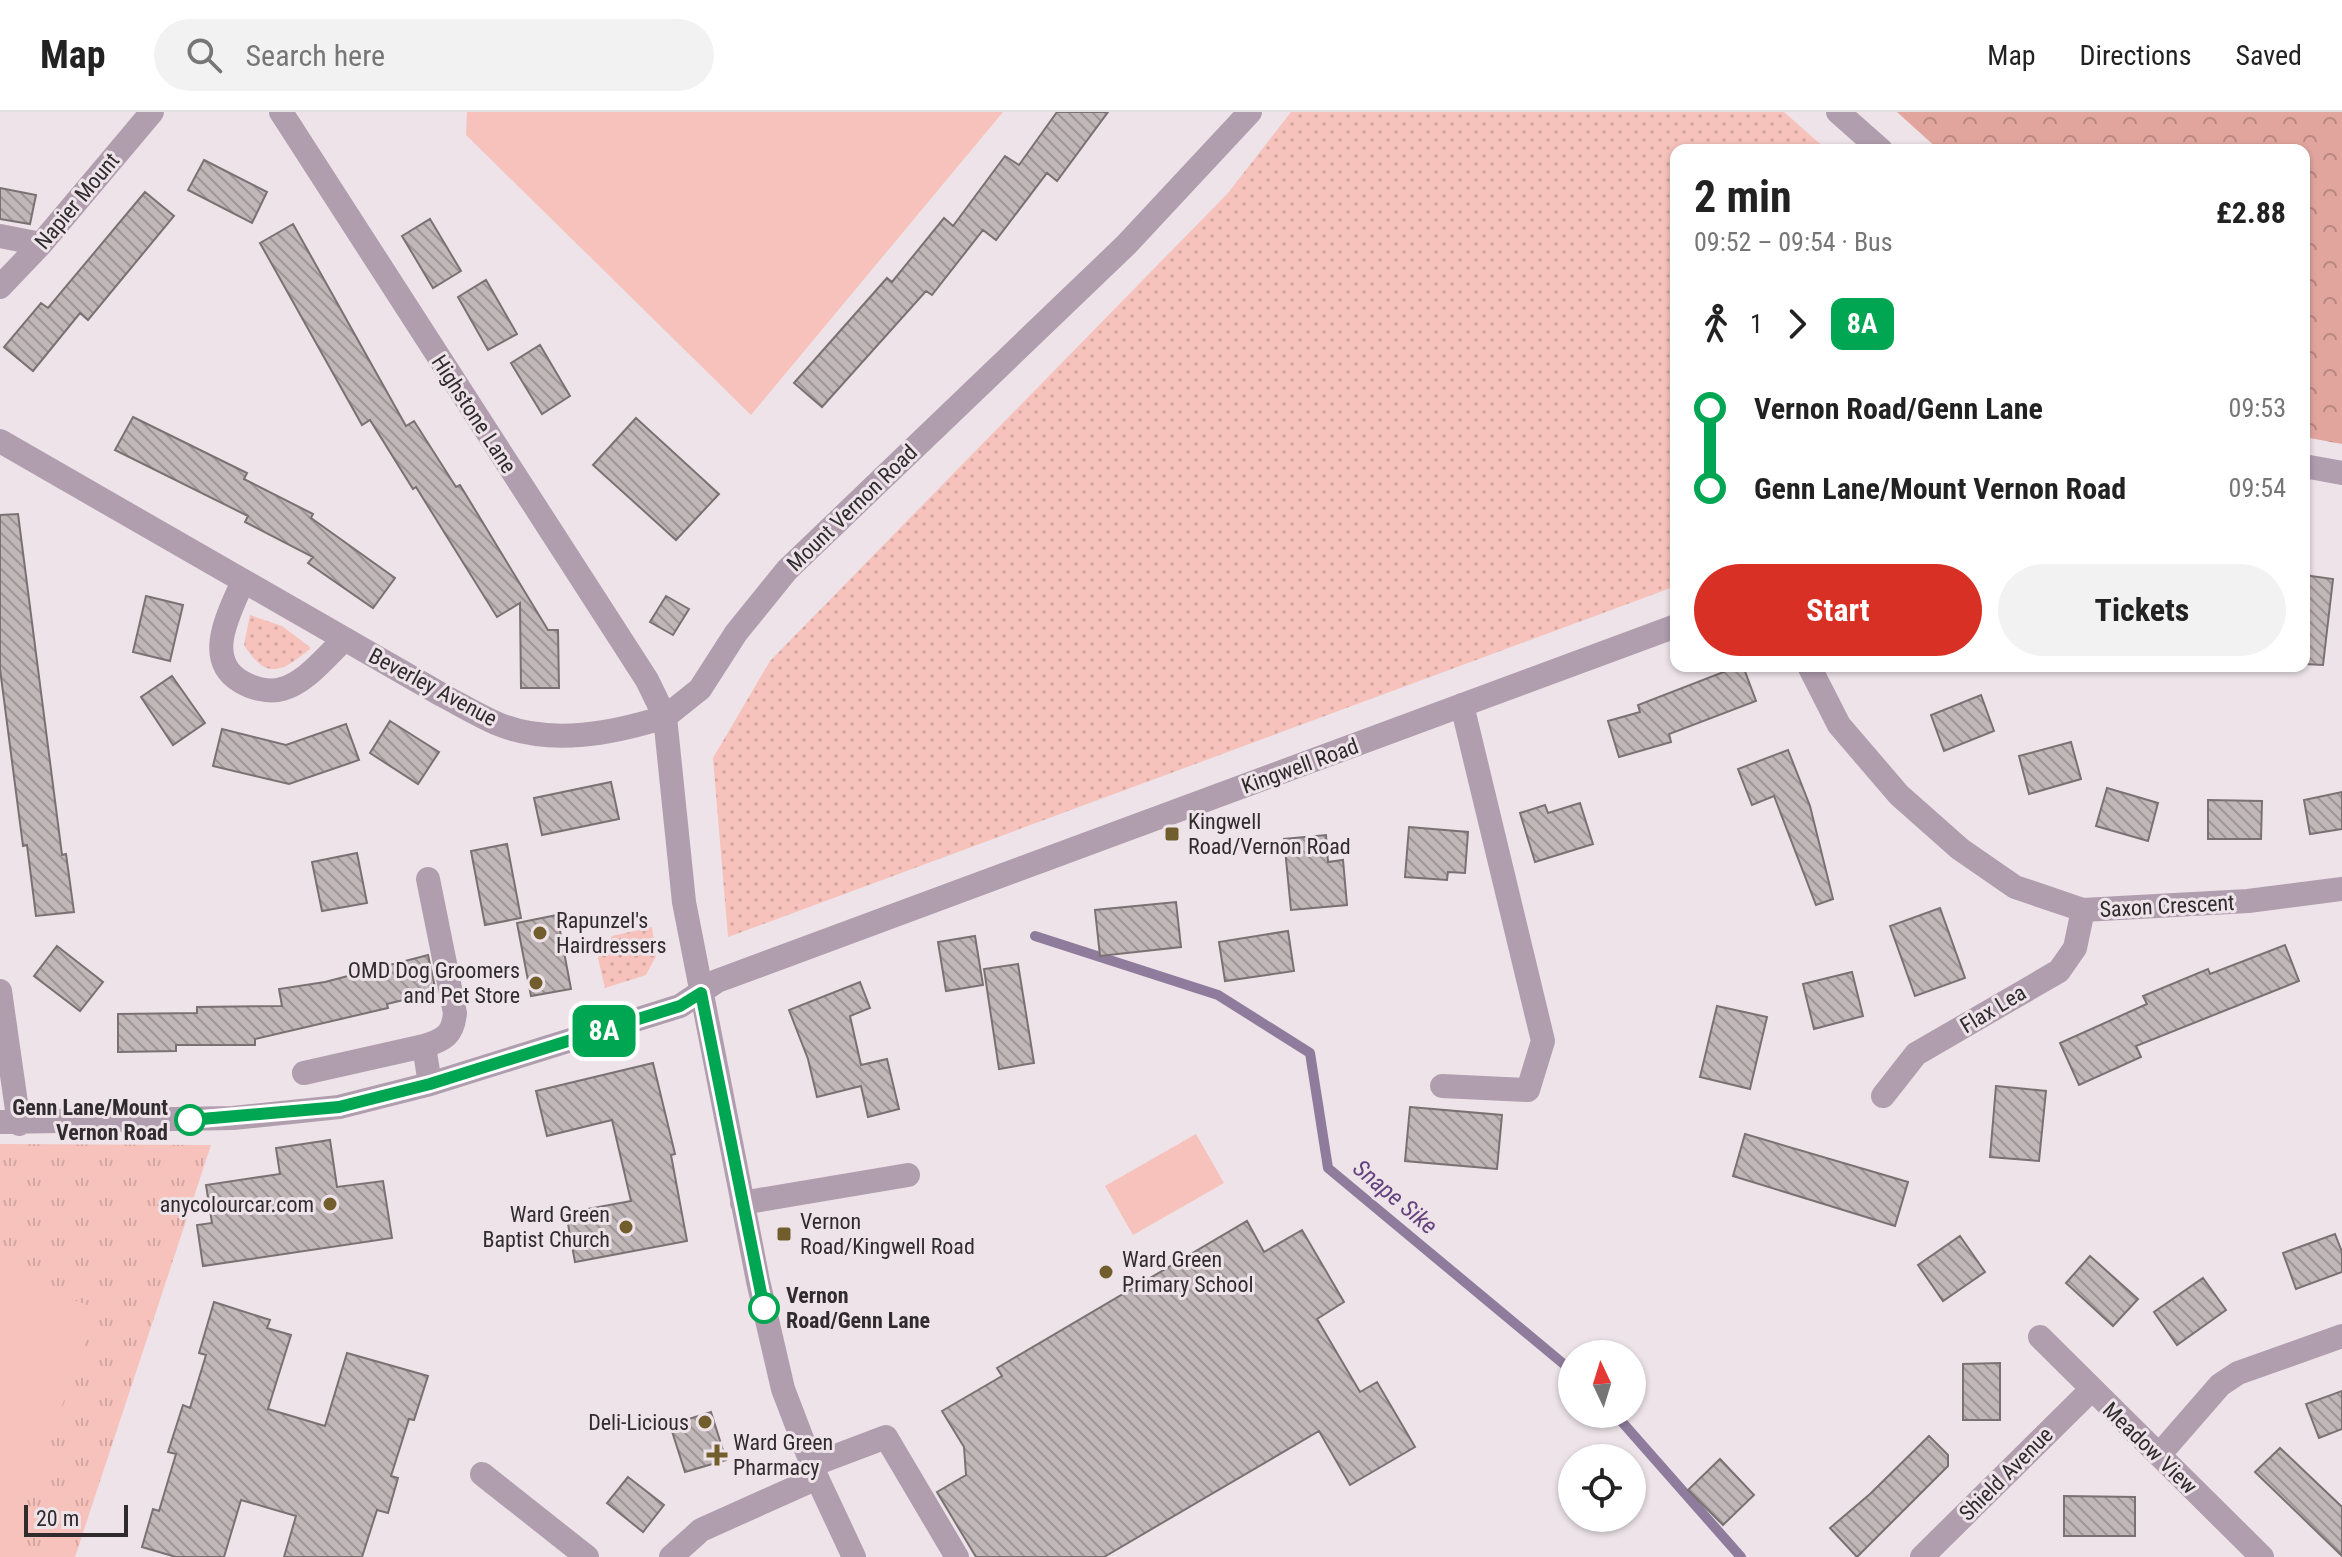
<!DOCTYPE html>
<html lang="en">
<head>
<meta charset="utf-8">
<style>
	body { margin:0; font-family:"Roboto Condensed",sans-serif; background:#f2f2f2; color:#222; height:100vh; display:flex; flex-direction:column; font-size:30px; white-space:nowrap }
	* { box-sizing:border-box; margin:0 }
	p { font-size:26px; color:#767676 }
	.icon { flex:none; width:44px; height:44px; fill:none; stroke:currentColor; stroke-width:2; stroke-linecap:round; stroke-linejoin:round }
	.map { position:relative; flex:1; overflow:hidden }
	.details { position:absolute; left:1670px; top:32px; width:640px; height:528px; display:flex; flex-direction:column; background:#fff; border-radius:16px; box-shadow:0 2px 6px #0004 }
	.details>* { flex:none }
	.badge { padding:0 16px; border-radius:12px; font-size:28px; line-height:52px }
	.needle { width:52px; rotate:356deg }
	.fabs { position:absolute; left:1558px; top:1228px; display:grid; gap:16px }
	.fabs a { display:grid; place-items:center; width:88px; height:88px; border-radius:50%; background:#fff; box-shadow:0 2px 6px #0004; font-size:40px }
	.scale { position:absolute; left:24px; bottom:20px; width:104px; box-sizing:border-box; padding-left:8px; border:4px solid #302c2e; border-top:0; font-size:22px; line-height:28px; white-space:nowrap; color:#302c2e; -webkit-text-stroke:6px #ede3e8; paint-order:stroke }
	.map>.badge { position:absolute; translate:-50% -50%; box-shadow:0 0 0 4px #fff }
	.legs { display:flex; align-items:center; gap:12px; height:88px; padding:0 24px; font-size:26px }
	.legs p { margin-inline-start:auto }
	.head { display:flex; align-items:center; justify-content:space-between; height:136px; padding:0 24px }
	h1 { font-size:44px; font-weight:700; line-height:60px }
	.action { display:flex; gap:16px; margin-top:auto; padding:16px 24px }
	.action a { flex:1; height:92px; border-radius:48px; background:#d93025; color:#fff; font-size:32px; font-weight:700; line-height:92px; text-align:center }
	.action a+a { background:#f2f2f2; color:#222 }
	ul { padding:0 24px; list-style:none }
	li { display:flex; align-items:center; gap:28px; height:80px; font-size:30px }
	li i { display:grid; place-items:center; width:12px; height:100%; margin:0 10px; background:currentColor }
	li i::after { content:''; width:20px; height:20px; margin:-10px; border:6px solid; border-radius:50%; background:#fff }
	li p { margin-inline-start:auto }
	li:first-child i { background:linear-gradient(#0000 50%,currentColor 0) }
	li:last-child i { background:linear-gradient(currentColor 50%,#0000 0) }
	header { display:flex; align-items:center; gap:48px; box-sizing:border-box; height:112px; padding:0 40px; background:#fff; border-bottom:2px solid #e0e0e0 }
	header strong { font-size:38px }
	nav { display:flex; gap:44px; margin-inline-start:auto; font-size:28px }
	.search { width:560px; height:72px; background:#f2f2f2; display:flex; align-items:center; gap:20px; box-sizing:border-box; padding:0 28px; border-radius:44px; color:#767676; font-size:30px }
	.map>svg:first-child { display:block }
</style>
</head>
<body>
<header>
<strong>Map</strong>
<div class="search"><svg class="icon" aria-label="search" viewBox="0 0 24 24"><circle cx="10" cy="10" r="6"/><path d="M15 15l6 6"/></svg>Search here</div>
<nav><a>Map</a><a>Directions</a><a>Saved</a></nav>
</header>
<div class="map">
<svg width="2342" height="1445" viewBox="0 0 2342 1445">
	<defs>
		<pattern id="grass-dots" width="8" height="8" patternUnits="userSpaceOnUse" patternTransform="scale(2)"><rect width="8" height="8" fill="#f6c2bb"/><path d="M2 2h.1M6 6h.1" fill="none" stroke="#d3a7a1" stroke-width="1.8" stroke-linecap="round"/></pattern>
		<pattern id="forest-crowns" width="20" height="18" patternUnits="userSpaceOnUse" patternTransform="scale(2)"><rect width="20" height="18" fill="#e1a59e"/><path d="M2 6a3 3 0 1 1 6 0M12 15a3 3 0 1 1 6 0" fill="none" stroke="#b78781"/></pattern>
		<pattern id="park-tufts" width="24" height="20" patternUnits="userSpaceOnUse" patternTransform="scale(2)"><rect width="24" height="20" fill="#f6c2bb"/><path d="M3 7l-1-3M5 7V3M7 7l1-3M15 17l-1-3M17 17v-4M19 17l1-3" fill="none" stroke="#d3a7a1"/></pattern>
		<pattern id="building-back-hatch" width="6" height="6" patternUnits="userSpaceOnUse" patternTransform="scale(2)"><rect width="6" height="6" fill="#c1b7b8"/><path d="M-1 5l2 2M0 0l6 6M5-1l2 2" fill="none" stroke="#9d9596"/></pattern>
	</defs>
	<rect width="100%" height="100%" fill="#ede3e8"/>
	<path fill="url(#grass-dots)" d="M1291,0H1784L1827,38H1676V474L728,825L713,646L770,549L1228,81Z
		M250,503L282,514L311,536C282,560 267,569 244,533Z
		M652,815L656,844L646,863L605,876L598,846L612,824Z"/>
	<path fill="url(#forest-crowns)" d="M1897,0H2342V332L2304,325V38H1939Z"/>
	<path fill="url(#park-tufts)" d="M0,1032L211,1033L75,1445H0Z"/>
	<path fill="#f6c2bb" d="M467,0H1003L751,303L466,23Z
		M1196,1022L1224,1071L1133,1123L1105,1074Z
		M0,1161L98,1197L6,1445H0Z"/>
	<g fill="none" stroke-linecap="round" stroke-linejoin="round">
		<path stroke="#8f7c9d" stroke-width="10" d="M1035,824L1218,883L1310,941L1328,1056L1572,1259
			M1615,1302L1741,1445"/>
	</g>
	<path fill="url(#building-back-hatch)" stroke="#7a7172" stroke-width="2" d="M1057,0H1108L1057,69L1047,61L996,128L983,118L932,183L926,179L822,295L794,271L887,166L892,170L944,106L953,114L1005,44L1019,53Z
		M204,48L267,80L252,111L188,78Z
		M0,76L36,83L30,112L0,107Z
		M145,80L174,104L88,208L80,201L33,259L4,235L41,191L48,196Z
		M430,107L461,159L433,176L402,124Z
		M293,112L406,314L414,309L456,375L460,373L548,518H558L559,576H521L520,491L497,505L416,375L413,377L370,308L362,313L348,288L260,131Z
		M486,168L517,222L488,238L458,185Z
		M540,233L570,284L542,302L511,251Z
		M133,305L247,361L244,367L313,402L311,406L395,466L373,496L308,451L313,445L245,410L248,404L115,338Z
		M636,306L719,382L676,428L593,353Z
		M18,402L62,743L66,742L74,800L36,804L27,733L23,734L0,557V403Z
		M2304,463L2333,467L2323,553L2304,552Z
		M146,484L183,493L170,549L133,540Z
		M666,484L689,497L673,523L650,510Z
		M1739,554H1743L1756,589L1669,622L1671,630L1619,645L1608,609L1640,600L1638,593Z
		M172,564L205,611L173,633L141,585Z
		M1981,583L1994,619L1944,639L1931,603Z
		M390,609L439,640L418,672L370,641Z
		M346,612L359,648L289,672L213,654L222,617L286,633Z
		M2071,630L2081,667L2029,682L2019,644Z
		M1788,638L1810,694L1833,787L1816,793L1774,684L1752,693L1738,657Z
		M611,670L619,707L542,723L534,686Z
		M2107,676L2158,691L2148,729L2096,714Z
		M2342,680V717L2310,722L2304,688Z
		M2208,688L2262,689L2261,727H2208Z
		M1580,691L1593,732L1535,750L1520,701L1545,693L1548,701Z
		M1409,715L1468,720L1465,761L1448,760L1447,768L1405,765Z
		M1326,723L1328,750L1343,748L1347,793L1291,798L1284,727Z
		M507,732L521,806L485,813L471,739Z
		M357,741L367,791L322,799L312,750Z
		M1176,790L1181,835L1100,844L1095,798Z
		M1940,796L1965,866L1915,884L1890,814Z
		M557,803L571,877L531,884L517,811Z
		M1288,819L1294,859L1225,869L1219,830Z
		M975,824L983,873L946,879L938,830Z
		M2285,833L2299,869L2136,934L2141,945L2079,973L2060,931L2147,892L2143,884L2208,857L2210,862Z
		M57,834L103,870L80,899L34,864Z
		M428,843L436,880L387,892L388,896L255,927V933H176V939L118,940V902L197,901V895L282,894L279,877L325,870Z
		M1018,852L1034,951L999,957L984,857Z
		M1852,860L1863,904L1814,917L1803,872Z
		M860,870L870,896L850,904L861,953L887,947L899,997L868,1005L861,974L817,985L808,947L789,898Z
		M1717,894L1767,905L1750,977L1700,965Z
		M653,951L675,1042L671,1043L687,1129L575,1150L566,1101L631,1089L612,1008L547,1024L536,979Z
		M1996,974L2046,979L2039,1049L1990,1045Z
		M1410,995L1502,1003L1497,1057L1405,1049Z
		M1745,1022L1908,1070L1895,1114L1733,1064Z
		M330,1028L337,1075L383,1069L392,1126L203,1154L197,1113L212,1111L206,1073L280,1062L276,1036Z
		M1247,1109L1264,1140L1302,1118L1344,1190L1317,1207L1360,1280L1377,1270L1415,1335L1350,1373L1319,1319L1104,1445H976L937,1380L966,1363L964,1335L942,1299L1002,1264L997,1256Z
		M2335,1122L2342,1140V1160L2296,1177L2283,1141Z
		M1960,1124L1985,1160L1943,1189L1918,1153Z
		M2090,1144L2138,1187L2113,1214L2066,1171Z
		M2203,1166L2226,1198L2177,1233L2154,1200Z
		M214,1190L270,1208L267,1216L291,1223L268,1297L325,1314L347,1241L428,1264L414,1308L409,1307L391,1364L398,1366L388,1401L377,1398L362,1445H284L296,1404L241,1388L224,1445H176L142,1435L153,1397L159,1399L176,1342L168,1340L183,1293L190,1296L206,1243L199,1241Z
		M2000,1251V1308H1963V1252Z
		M2342,1279V1317L2319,1326L2306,1292Z
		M711,1300L726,1348L685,1360L670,1313Z
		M1929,1324L1948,1343V1354L1857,1445L1830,1416L1870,1382Z
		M2280,1336L2342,1395V1444L2255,1360Z
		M1720,1347L1754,1383L1723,1413L1688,1378Z
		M628,1365L664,1393L643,1420L607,1391Z
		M2064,1384L2135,1385V1424H2064Z"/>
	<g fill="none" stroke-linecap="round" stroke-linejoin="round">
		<path stroke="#b09dae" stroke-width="24" d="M1838,0L1881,38
			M0,124L41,132
			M0,175L41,132L152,0
			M0,329L442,583C461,593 479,604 498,612C551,634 614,621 665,605L647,568L281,0
			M2304,354L2342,361
			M243,469C230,500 203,546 240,569C251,576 269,581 282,577C306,571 327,543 345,527
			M1809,554L1839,613L1899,683L1960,737L2015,775L2083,798L2248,789L2342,777
			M428,767L455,901C453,923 444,928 424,934L430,972
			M0,879L19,1012
			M304,961L424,934
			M1442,974L1528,978L1543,929L1462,593
			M1883,984L1916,942L2059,859L2075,836L2083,798
			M0,1010L233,1006L339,995L430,972L680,894L717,869L1676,514
			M742,1091L908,1063
			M2040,1225L2262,1445
			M2159,1343L2220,1273L2238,1261L2342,1224
			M812,1353L886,1325L957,1445
			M482,1362L587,1445
			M671,1445L701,1418L817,1366
			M854,1445L817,1366L783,1277L758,1169L684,790L665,605L700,577L736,521L787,458L1126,133L1250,0
			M1922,1445L2091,1278"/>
	</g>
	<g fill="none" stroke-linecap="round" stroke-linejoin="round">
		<g stroke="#fff" stroke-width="18">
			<path id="line-1" d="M190,1008L339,995L430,972L680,894L701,881L764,1196"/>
		</g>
		<use href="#line-1" stroke="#00a651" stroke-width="12"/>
	</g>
	<g fill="#725d2c" stroke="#ede3e8" stroke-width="3">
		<rect x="1164" y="714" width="16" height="16" rx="4"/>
		<circle cx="540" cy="821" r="8"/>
		<circle cx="536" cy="871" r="8"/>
		<circle cx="330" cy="1092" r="8"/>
		<circle cx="626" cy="1115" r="8"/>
		<rect x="776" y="1114" width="16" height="16" rx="4"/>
		<circle cx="1106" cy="1160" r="8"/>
		<circle cx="705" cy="1310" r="8"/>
		<path d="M713 1331h8v8h8v8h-8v8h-8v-8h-8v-8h8z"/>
	</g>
	<g fill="#fff" stroke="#00a651" stroke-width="4">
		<circle cx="190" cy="1008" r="14"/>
		<circle cx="764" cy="1196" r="14"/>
	</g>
	<g text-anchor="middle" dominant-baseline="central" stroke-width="6" stroke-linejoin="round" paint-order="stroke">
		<g font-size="22" fill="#302c2e" stroke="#ede3e8">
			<text transform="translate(77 89) rotate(-50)">Napier Mount</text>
			<text transform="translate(474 302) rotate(57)">Highstone Lane</text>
			<text transform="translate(852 396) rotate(-44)">Mount Vernon Road</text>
			<text transform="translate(433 575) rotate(28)">Beverley Avenue</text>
			<text transform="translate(1300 654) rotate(-20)">Kingwell Road</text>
			<text transform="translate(2167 794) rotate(-3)">Saxon Crescent</text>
			<text transform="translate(1993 897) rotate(-31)">Flax Lea</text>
			<text transform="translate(2150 1336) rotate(44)">Meadow View</text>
			<text transform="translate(2006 1362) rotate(-45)">Shield Avenue</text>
		</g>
		<g font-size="22" fill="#302c2e" stroke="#ede3e8" text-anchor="start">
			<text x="1188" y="709">Kingwell<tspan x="1188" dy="25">Road/Vernon Road</tspan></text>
			<text x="556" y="808">Rapunzel's<tspan x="556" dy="25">Hairdressers</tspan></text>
			<text x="520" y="858" text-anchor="end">OMD Dog Groomers<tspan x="520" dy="25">and Pet Store</tspan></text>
			<text x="314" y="1092" text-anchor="end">anycolourcar.com</text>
			<text x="610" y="1102" text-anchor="end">Ward Green<tspan x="610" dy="25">Baptist Church</tspan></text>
			<text x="800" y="1109">Vernon<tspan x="800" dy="25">Road/Kingwell Road</tspan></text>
			<text x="1122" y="1147">Ward Green<tspan x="1122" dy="25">Primary School</tspan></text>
			<text x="689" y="1310" text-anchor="end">Deli-Licious</text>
			<text x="733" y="1330">Ward Green<tspan x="733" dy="25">Pharmacy</tspan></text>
		</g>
		<g font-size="22" font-weight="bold" fill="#302c2e" stroke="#ede3e8" text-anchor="end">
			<text x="168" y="995">Genn Lane/Mount<tspan x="168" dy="25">Vernon Road</tspan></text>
			<text x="786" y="1183" text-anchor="start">Vernon<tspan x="786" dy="25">Road/Genn Lane</tspan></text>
		</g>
		<g font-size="24" font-style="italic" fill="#65427e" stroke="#ede3e8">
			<text transform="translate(1395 1085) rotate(40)">Snape Sike</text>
		</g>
	</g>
</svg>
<div class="fabs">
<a><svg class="needle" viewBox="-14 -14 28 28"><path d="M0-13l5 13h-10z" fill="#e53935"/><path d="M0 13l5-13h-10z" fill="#767676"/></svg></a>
<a><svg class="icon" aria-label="locate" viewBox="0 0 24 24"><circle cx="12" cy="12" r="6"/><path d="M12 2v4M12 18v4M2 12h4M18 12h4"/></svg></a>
</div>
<div class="scale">20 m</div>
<b class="badge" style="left:604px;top:919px;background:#00a651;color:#fff">8A</b>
<section class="details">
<div class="head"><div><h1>2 min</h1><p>09:52 – 09:54 · Bus</p></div><b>£2.88</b></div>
<div class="legs"><svg class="icon" aria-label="walk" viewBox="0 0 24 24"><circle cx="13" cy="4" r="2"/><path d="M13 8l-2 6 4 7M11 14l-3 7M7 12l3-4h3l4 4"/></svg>1<svg class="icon" aria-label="forward" viewBox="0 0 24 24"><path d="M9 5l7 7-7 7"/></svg><b class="badge" style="background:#00a651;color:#fff">8A</b></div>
<ul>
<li><i style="color:#00a651"></i><b>Vernon Road/Genn Lane</b><p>09:53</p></li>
<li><i style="color:#00a651"></i><b>Genn Lane/Mount Vernon Road</b><p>09:54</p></li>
</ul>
<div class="action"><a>Start</a><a>Tickets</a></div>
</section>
</div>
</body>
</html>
